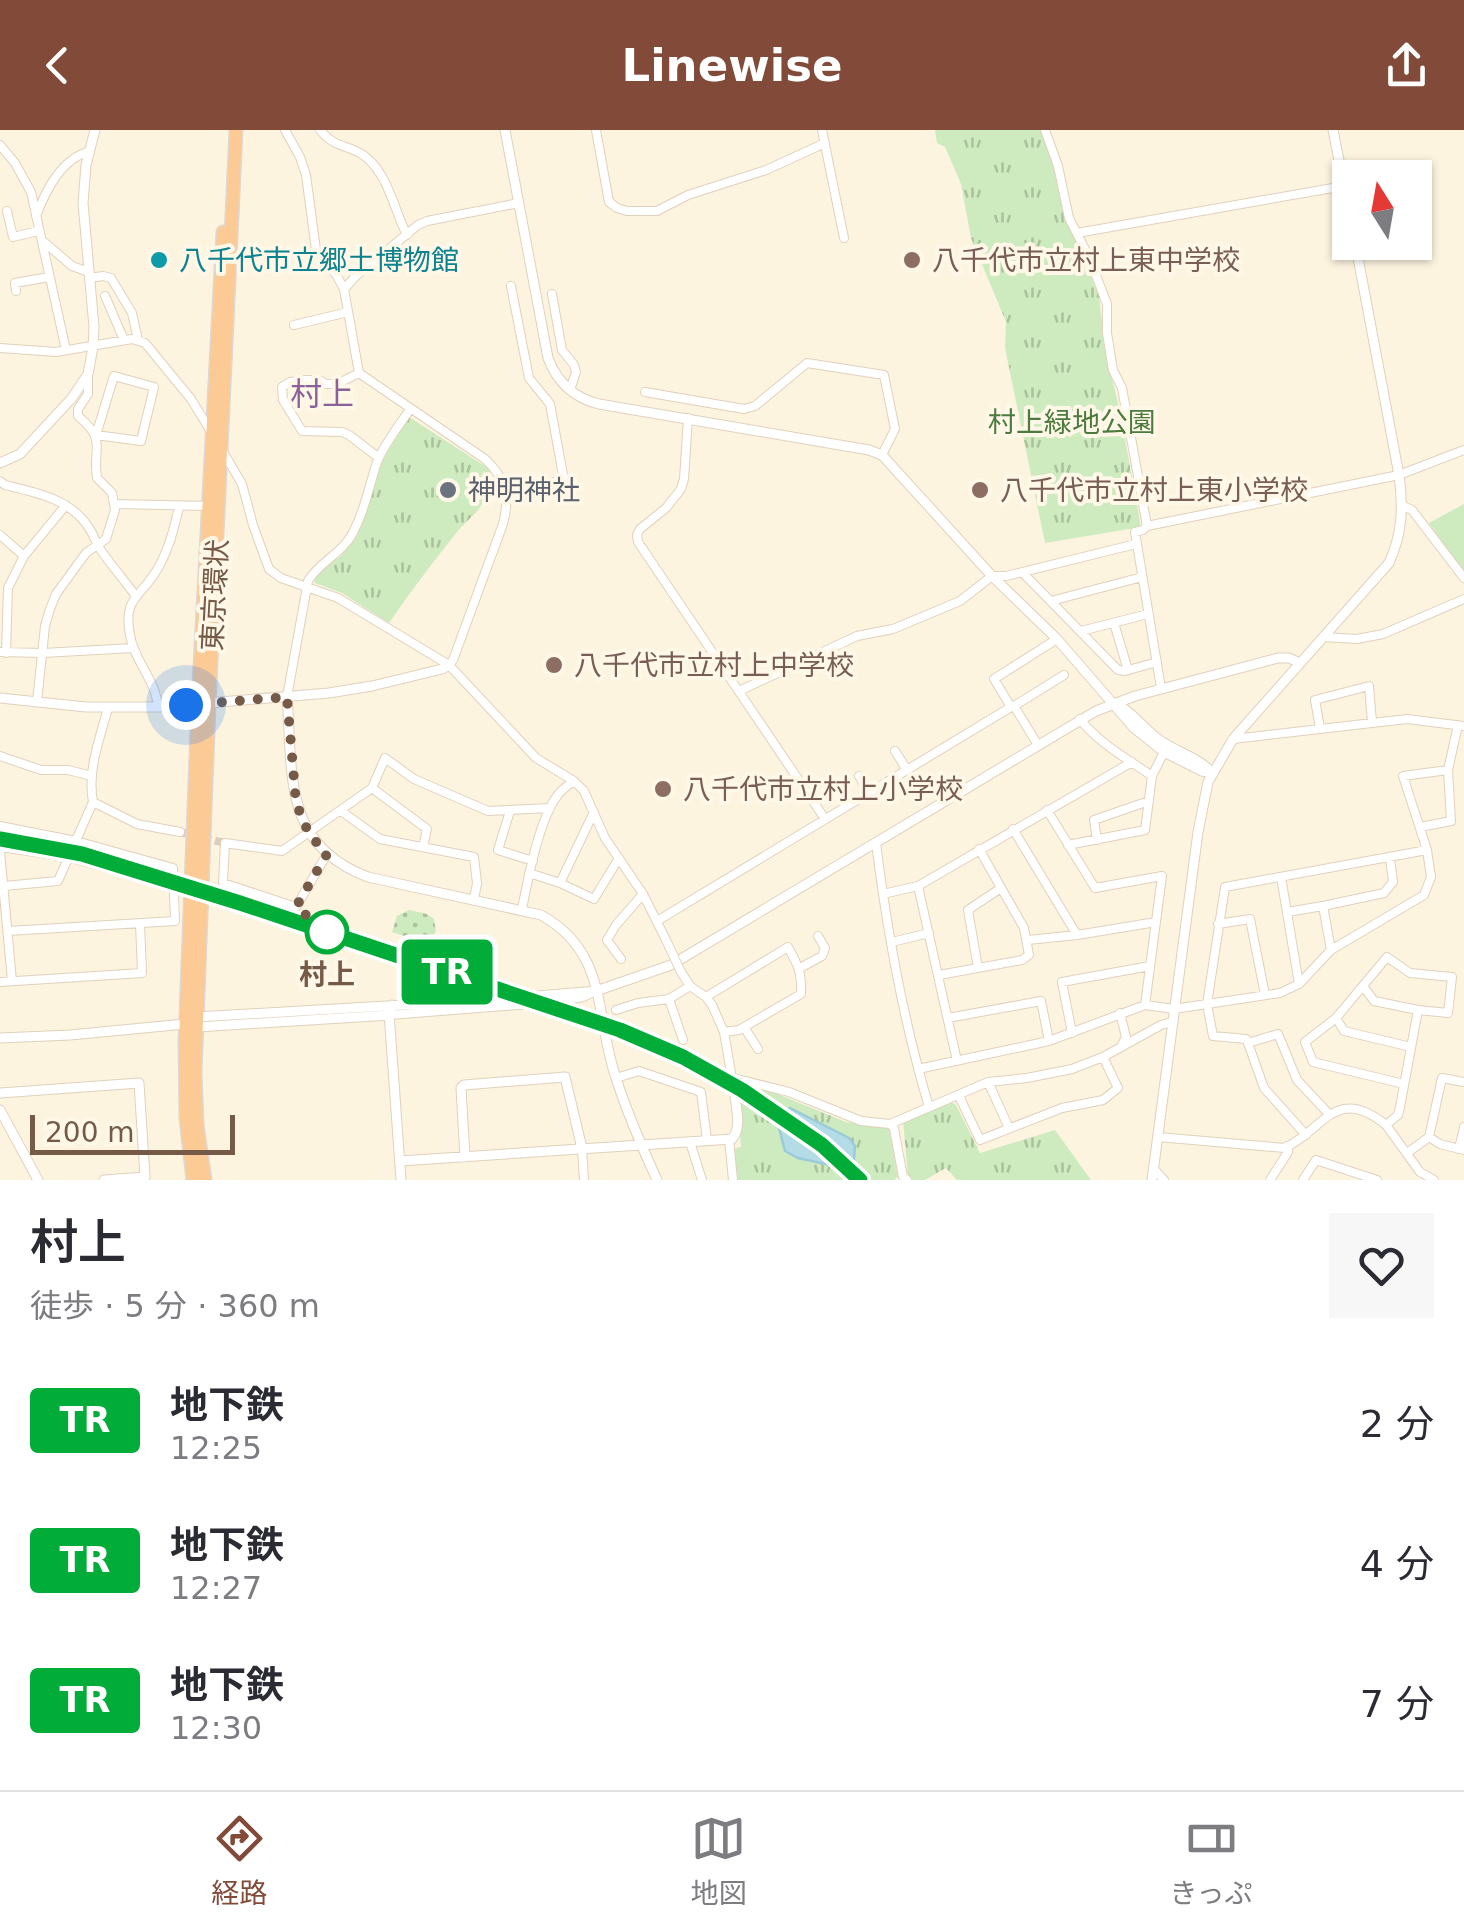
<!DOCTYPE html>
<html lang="ja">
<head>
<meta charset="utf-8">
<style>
	body { margin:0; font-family:"DejaVu Sans","Noto Sans JP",sans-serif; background:#f7f7f7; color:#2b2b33; height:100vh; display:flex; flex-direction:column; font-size:38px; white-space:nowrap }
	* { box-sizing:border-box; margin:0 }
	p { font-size:32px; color:#7c7c81 }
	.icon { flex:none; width:55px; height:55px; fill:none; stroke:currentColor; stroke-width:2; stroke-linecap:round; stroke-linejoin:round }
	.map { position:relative; height:1050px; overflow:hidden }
	.side { display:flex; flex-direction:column; background:#fff; flex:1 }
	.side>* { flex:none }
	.badge { padding:0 20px; border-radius:8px; font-size:35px; line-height:65px }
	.needle { width:65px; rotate:349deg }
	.tools { position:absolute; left:1332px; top:30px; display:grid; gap:20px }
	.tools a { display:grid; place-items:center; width:100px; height:100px; border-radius:0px; background:#fff; box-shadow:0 2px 8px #0004; font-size:50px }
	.scale { position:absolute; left:30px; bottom:25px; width:205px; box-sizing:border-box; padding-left:10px; border:5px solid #755a47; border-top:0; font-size:28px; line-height:35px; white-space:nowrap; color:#755a47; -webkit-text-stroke:8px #fff7e7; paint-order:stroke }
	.you { position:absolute; width:50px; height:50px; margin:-25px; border:8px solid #fff; border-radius:50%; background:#1a73e8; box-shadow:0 0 0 15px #1a73e833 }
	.map>.badge { position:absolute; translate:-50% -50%; box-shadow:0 0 0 5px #fff }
	.round { display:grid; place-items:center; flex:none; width:105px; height:105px; border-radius:0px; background:#f7f7f7 }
	.headline { display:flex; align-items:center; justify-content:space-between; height:170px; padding:0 30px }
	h1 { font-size:48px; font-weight:600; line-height:75px }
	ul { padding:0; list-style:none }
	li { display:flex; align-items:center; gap:30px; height:140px; padding:0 30px }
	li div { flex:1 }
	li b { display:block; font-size:38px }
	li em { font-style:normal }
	li .badge { min-width:110px; font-weight:700; text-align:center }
	header { display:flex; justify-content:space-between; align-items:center; height:130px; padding:0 30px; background:#824b39; color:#fff; font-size:45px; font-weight:600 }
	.tab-bar { display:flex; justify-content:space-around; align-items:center; height:140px; border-top:2px solid #e1e1e2; background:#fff; font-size:28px; color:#7c7c81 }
	.tab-bar a { display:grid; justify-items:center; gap:5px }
	.tab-bar .selected { color:#824b39 }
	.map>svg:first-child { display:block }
</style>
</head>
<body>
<header><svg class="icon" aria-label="back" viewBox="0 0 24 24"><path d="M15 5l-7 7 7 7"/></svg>Linewise<svg class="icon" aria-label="share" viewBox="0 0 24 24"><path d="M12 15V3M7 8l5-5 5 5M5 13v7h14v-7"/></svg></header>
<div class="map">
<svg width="1464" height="1050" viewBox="0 0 1464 1050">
	<defs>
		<pattern id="grass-dots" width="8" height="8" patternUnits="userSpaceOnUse" patternTransform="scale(2.5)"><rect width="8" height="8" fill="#cdebbf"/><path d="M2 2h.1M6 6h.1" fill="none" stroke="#abc19d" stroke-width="1.8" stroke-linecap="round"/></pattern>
		<pattern id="park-tufts" width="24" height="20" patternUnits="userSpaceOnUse" patternTransform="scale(2.5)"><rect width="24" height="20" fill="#cdebbf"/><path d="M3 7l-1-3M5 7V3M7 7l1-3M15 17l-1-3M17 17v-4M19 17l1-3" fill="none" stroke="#abc19d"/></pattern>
	</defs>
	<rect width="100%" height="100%" fill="#fdf4e0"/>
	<path fill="url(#grass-dots)" d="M409,780L427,784L434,789L436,801L429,814L392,802L397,786Z"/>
	<path fill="url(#park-tufts)" d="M935,0H1042L1049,18L1063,80L1099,166L1105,220L1120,281L1141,397L1045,413L1005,218L1006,192L971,108L961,54L945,17L937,13Z
		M409,287L491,340C489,351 487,362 483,372C478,384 465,391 457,402C433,432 411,461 389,493L342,463L315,453L314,446L341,426L357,406L379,336Z
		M738,960L770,961L846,992L889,998L898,1047L894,1050H737L733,1019L741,1017Z
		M951,972L956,975L980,1023L1055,1000L1091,1050H957L946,1038L925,1050H911L908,1047L903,991Z"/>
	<path fill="#cdebbf" d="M1464,374V442L1429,393Z"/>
	<path fill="#b4dce7" stroke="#9acbd9" stroke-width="2.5" d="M790,978L849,1008L855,1016L853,1040L798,1028L785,1021L776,986Z"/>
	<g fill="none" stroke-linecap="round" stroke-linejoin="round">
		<path stroke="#dbceba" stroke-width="8" stroke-dasharray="8 4" stroke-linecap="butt" d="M180,702L225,713"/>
		<g stroke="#e1d0bc" stroke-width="10">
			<path id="minor" d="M285,0L300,27L306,45L316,120L337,146L344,159L359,243L485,329C506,348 510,368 503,394L453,530L449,535
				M320,0C336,20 351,14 367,28C389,47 394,80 407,105
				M596,0L609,72L617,78L627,81H657L688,65L766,40L825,13
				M822,0L844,108
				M1045,0L1058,36L1069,88L1089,127L1107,174V203L1113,240L1122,258L1147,396
				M0,15L15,33L31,62L66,220
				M7,81L13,107L38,101
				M36,86C46,60 61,29 90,21
				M1077,103L1344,56
				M44,112L72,136L89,142
				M89,148L103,146L111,148L132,183L138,210
				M344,159L356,146L418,95L427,91L519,73
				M16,161L15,153L49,147
				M552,164L562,220L574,235L576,242L570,260
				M105,166L124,210
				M294,195L348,182
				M0,218L56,222L132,209L145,213L191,269L210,300
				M359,243L337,254H326L319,250H304L290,252L282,257L283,270L302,301L342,302L349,305L379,328
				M114,246L154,257L141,311L96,305Z
				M645,262L744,279L755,276L807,233L884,245L895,299L882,325
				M688,288L684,349L681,359L666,378L640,399L637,405L638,412L825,689
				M222,320L242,354L253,395L269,439L281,448L338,468L449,535L536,628L574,651L584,661L605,708L643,764L666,810
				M0,351L5,355C35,362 71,369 89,398C94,405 96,413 100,419C111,435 124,450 135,465
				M506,361L564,350L550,274L529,248L511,156
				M115,374L210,376
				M1403,376L1412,380L1464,448
				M0,405L24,426
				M1022,442L1118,540L1125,541L1157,532
				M1051,471L1142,447
				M1114,493L1128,540
				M1081,501L1148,484
				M1323,507L1357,509L1383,504L1464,469
				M0,522L43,523L133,518
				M6,523L8,458L24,426L66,375
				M1161,558L1135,402L1143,400L1147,396L1399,345L1464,320
				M739,561L857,506L893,499L960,471L992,446H1006L1136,414
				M287,567L308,451C319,432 340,425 351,406C364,383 369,357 377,332C384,314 399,296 410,279
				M37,572L45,496L50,479L56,464L86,423L106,409L115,380L112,363L97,348C92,317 108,311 78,286V279L88,264V244
				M158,577C156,550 134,531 130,505C123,469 139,468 155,443C168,423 174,399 179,377
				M1080,589C1097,612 1129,630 1152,646
				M1320,598L1315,570L1369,556L1372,592
				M1233,609L1407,589L1464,596
				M1038,615L1014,576L1064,545
				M895,621L907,640
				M0,626L41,640H68L92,646
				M859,646L869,663
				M372,658L427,699L423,717
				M93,672L137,694L180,702
				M1047,680L1095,758L1162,746L1145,875
				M341,681L380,709L474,727L477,753L474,770
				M510,681L498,720L533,731
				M0,696L76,711L173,738L175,791L8,801
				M1420,697L1451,691L1448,640L1458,595
				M1013,699L1077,805
				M1097,710L1094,690L1149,671
				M876,713C887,801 904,893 929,977
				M1068,715L1145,700L1152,646L1164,622
				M0,717L68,727L174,757
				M0,721L12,851
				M327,724L296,777L223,753L225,713L282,721L372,658L385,628L414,649L488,681L550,678
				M529,743L560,753L594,769L619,728
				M1281,747L1299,854
				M560,753L594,682
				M4,756L58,751L93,672C87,640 100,608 108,578
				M918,756L957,931
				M883,764L918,756L1132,632
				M522,779C528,749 539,690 557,666C562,659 568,655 574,651
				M1287,782L1323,776
				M657,791L1011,577L994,549L1057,509
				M1218,794L1250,789L1265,865
				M1028,810L1077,805L1156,792
				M892,812L929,803
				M1331,820L1323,776L1384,763L1393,752L1390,728
				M621,829L607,810L616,795L643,764
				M800,838L822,826L825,818L818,806
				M978,838L968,780L1001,758
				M681,842L690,856L706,867L712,875L724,902L735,966
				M939,845L1022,830L1029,825L1024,798L979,719
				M0,852L142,843L140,794
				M1363,856L1374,871L1418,880L1448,883L1452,847L1410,843L1387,827L1336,888L1305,912L1313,932L1404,954
				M706,867L788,817C798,835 802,843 801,864L739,900L724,902
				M669,869L683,910
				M472,871L591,861
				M616,880L638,873L669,869L690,856
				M1120,883L1126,907L1122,915
				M390,885L556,872L583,867L596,861
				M948,888L1041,871L1049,911
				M1336,888L1344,901L1411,917
				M744,897L758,919
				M1072,903L1062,852L1150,836
				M1248,913L1264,958L1306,1005
				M918,939L1049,911L1145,875L1174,879L1280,863L1299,854L1331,820L1424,765L1431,747L1427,720L1403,646L1448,640
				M616,948L639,941L701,962L707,1010
				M733,948L789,962L861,991L890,994L988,952L1027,948L1072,939L1103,927L1161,895L1172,892
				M988,952L1009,998
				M959,966L980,1010L1062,978L1103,970L1118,958L1103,927
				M1328,983L1297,950L1278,904L1248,913L1246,909L1213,906L1207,874L1225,757L1427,720
				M890,994L894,998L903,1047L907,1050
				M1386,995L1398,985L1400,977L1418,880
				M1158,1007L1285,1018C1325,998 1336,955 1386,995L1420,1042L1434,1050
				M1429,1007L1440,1014L1464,1020
				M729,1009L733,1050
				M690,1012L702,1050
				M582,1018L584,1050
				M1459,1019L1464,997
				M1407,1023L1429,1007L1442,948L1464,952
				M1153,1038L1164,1050
				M1270,1050L1288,1022L1287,1016
				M1303,1050L1316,1030L1377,1050"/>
		</g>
		<g stroke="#e1d0bc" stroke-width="11">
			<path id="tertiary" d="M505,0L548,228C557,252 574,268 599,274L869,320L882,325L992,446L1057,509L1134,598L1164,622L1202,641L1212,643
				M1333,0L1350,86
				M0,333L20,324L72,268L88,244L93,217L94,197L83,73L86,35L95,0
				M287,567C293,644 282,715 368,747L541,785C609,823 594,884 616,948C627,983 642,1017 657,1050
				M0,568L86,577H158L329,563L372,556L442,539L449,535
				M1115,573C1132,581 1143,598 1158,609C1175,622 1199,627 1212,643
				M596,861L671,835L1096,581L1135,566L1278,528H1289L1300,533
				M389,883L401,1050
				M196,887L472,871
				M0,908L70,905L185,894L197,897L390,885L392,875
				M0,963L139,953L145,1047L104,1050
				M0,980L38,1050
				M465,1027L461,958L464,955L565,947L582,1018
				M400,1031L732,1009C742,998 736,979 735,966
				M1152,1050L1198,702L1208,652L1233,609L1389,433C1403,402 1403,377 1399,345L1355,112"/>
		</g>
		<g stroke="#ded7d3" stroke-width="15">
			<path id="trunk" d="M193,1050L186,988L185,911L198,574L223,102
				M205,1050L197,995L195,943L209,574L236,0"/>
		</g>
		<use href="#minor" stroke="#fff" stroke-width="8"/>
		<use href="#tertiary" stroke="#fff" stroke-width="9"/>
		<use href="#trunk" stroke="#fcca95" stroke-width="12"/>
		<path stroke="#b79fc6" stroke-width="2.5" stroke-dasharray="15 10" stroke-linecap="butt" d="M0,705C107,720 218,763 321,797C393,820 465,844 537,868C595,888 653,905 707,935C765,967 816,1006 866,1050"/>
		<g stroke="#e1d0bc" stroke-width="10" stroke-linecap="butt">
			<path id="minor-bridge" d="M666,810L681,842"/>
		</g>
		<use href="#minor-bridge" stroke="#fff" stroke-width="8"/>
	</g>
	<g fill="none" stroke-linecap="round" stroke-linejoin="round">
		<g stroke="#fff" stroke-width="22">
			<path id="line" d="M0,709L82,724L240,773L620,900L683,927L742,960L822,1015L860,1050"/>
		</g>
		<use href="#line" stroke="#02ac39" stroke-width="15"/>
		<path stroke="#755a47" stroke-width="10" stroke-dasharray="0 18" d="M186,575L287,567L296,673L309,704L327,724L296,777L327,802"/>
	</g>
	<circle fill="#0f9aa8" stroke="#fff7e7" stroke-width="4" cx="159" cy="130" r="10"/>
	<g fill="#8d6e63" stroke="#fff7e7" stroke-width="4">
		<circle cx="912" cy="130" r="10"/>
		<circle cx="980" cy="360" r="10"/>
		<circle cx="554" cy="535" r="10"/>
		<circle cx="663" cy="659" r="10"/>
	</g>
	<circle fill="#6b7280" stroke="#fff7e7" stroke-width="4" cx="448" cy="360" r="10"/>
	<circle fill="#fff" stroke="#02ac39" stroke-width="5" cx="327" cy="802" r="20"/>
	<g text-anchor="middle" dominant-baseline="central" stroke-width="8" stroke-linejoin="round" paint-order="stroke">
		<g font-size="28" fill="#0d838f" stroke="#fff7e7" text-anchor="start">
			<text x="179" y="130">八千代市立郷土博物館</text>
		</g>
		<g font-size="28" fill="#785e54" stroke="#fff7e7" text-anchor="start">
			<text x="932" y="130">八千代市立村上東中学校</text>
			<text x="1000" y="360">八千代市立村上東小学校</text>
			<text x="574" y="535">八千代市立村上中学校</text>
			<text x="683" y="659">八千代市立村上小学校</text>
		</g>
		<g font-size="28" fill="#4c7b3e" stroke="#fff7e7">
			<text x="1072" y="292">村上緑地公園</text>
		</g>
		<g font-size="28" fill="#5b616d" stroke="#fff7e7" text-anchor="start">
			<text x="468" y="360">神明神社</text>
		</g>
		<g font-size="28" fill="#755a47" stroke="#fff7e7">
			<text transform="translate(215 465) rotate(-87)">東京環状</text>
		</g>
		<g font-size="28" font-weight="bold" fill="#755a47" stroke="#fff7e7">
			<text x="327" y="844">村上</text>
		</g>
		<g font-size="32" fill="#8a6298" stroke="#fff7e7">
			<text x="322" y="264">村上</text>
		</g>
	</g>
</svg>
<div class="tools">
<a><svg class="needle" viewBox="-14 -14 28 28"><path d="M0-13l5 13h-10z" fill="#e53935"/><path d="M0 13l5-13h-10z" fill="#7c7c81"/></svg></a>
</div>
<div class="scale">200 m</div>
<div class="you" style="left:186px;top:575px"></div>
<b class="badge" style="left:447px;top:842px;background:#02ac39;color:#fff">TR</b>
</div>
<section class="side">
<div class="headline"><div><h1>村上</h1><p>徒歩 · 5 分 · 360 m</p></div><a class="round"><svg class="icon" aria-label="heart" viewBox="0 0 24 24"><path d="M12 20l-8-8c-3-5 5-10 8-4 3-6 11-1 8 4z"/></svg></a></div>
<ul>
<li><span class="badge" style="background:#02ac39;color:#fff">TR</span><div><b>地下鉄</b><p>12:25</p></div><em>2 分</em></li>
<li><span class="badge" style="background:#02ac39;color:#fff">TR</span><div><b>地下鉄</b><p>12:27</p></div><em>4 分</em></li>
<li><span class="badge" style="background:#02ac39;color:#fff">TR</span><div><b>地下鉄</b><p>12:30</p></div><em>7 分</em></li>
</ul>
</section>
<nav class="tab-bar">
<a class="selected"><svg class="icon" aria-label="directions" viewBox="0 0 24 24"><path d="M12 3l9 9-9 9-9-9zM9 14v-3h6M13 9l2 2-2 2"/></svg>経路</a>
<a><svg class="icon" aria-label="map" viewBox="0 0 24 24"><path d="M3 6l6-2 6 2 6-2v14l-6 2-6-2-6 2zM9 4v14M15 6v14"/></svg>地図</a>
<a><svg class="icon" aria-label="tickets" viewBox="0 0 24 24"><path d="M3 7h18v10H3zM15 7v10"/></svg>きっぷ</a>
</nav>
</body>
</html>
